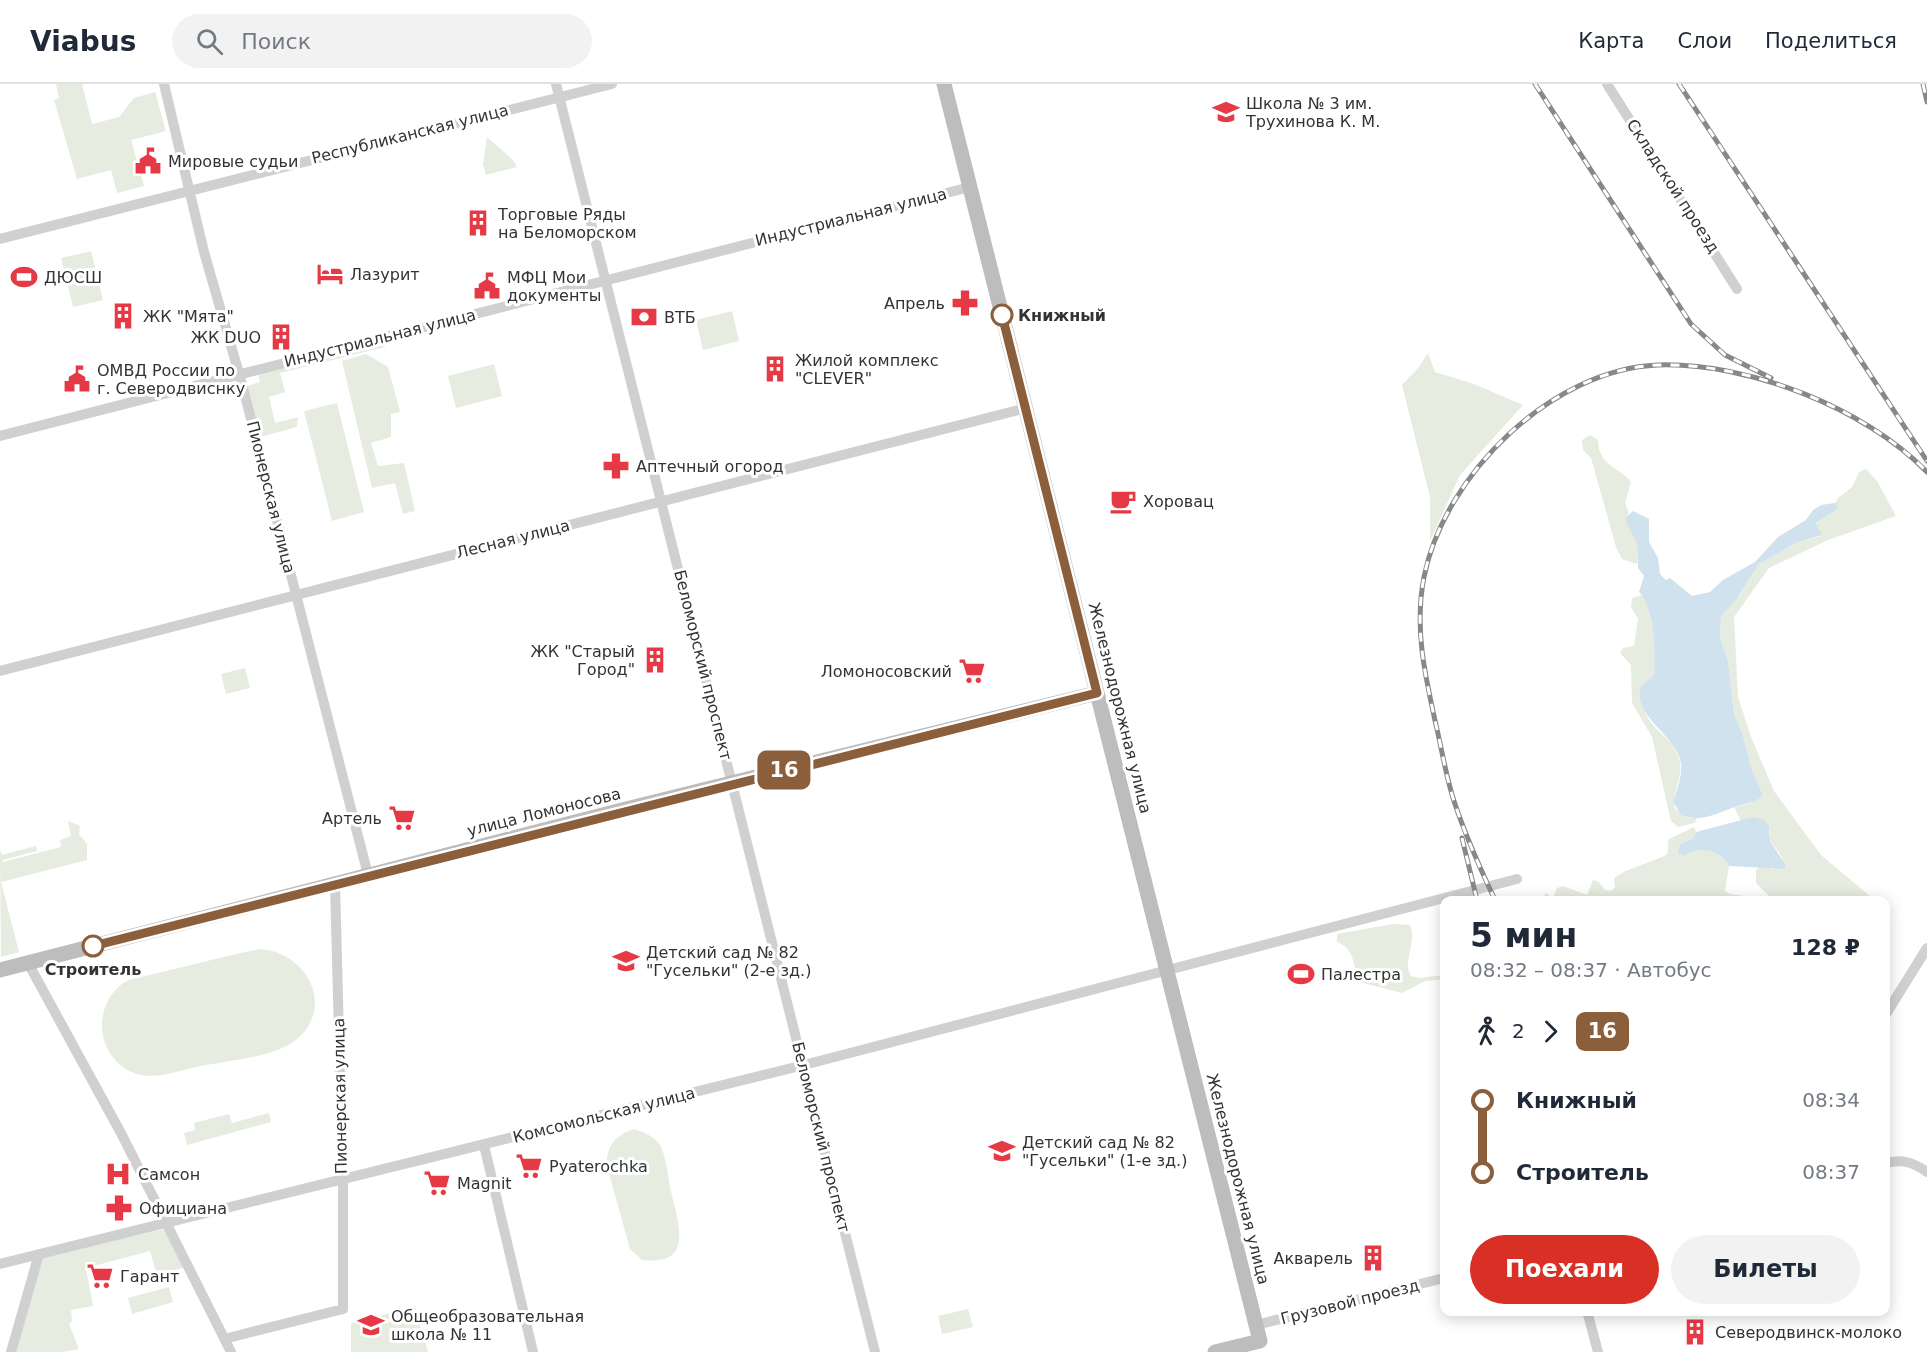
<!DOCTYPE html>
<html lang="ru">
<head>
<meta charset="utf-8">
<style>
	body { margin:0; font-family:"DejaVu Sans",sans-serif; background:#f2f2f3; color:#1f2937; height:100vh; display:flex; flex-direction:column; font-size:22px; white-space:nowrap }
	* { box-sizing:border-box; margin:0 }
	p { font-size:20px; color:#747a83 }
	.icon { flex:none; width:33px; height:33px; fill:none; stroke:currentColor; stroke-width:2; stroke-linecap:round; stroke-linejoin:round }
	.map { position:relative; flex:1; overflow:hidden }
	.side { position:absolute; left:1440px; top:812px; width:450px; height:420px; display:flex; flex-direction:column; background:#fff; border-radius:12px; box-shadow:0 3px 15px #0003 }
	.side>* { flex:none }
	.badge { padding:0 12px; border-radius:9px; font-size:21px; line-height:39px }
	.map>.badge { position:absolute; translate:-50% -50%; box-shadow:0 0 0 3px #fff }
	.legs { display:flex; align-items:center; gap:9px; height:66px; padding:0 30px; font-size:20px }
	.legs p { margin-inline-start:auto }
	.head { display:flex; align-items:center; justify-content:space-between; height:102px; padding:0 30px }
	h1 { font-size:33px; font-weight:700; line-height:45px }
	.button { display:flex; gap:12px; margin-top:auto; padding:12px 30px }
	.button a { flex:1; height:69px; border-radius:36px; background:#d93025; color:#fff; font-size:24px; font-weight:700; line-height:69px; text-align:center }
	.button a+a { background:#f2f2f3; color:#1f2937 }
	ul { padding:0 30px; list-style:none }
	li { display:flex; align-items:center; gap:21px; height:72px; font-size:22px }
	li i { display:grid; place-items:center; width:9px; height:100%; margin:0 8px; background:currentColor }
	li i::after { content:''; width:15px; height:15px; margin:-8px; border:4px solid; border-radius:50%; background:#fff }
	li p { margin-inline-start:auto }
	li:first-child i { background:linear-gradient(#0000 50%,currentColor 0) }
	li:last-child i { background:linear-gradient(currentColor 50%,#0000 0) }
	header { display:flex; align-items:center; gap:36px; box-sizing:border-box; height:84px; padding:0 30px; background:#fff; border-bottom:2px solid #e0e1e3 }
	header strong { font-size:28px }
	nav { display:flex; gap:33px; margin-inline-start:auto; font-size:21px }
	.search { width:420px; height:54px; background:#f2f2f3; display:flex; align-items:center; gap:15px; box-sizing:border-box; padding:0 21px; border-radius:33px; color:#747a83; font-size:22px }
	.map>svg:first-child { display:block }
</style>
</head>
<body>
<header>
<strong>Viabus</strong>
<div class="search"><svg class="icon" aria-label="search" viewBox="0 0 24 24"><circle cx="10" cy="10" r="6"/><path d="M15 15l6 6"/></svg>Поиск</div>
<nav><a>Карта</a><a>Слои</a><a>Поделиться</a></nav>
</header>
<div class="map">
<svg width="1927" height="1268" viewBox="0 0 1927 1268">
	<rect width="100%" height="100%" fill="#fff"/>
	<path fill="#e6ecdf" d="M56,0H82L92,40L119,33L134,14L155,8L166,47L131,56L144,102L117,109L111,86L77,95L54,16L59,14Z
		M487,53L513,76L517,83L486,91L483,80Z
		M91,167L103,216L73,223L61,174Z
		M732,227L739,257L703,266L696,236Z
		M384,257L385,263L280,289L285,308L269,313L275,339L298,333L297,343L260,353L247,302L260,298L258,289Z
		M1428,269L1435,288L1474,300L1523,321L1460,391L1430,457V413L1402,301L1418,284Z
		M366,270L388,283L400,328L391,330V353L371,359L378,382L404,379L415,427L403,430L395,399L372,404L342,277Z
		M494,280L502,312L456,324L448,292Z
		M337,319L364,428L332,437L304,327Z
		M1590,351L1598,356C1598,382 1621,384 1631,398L1625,419L1629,429L1626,433L1637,459V480L1622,475L1616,463L1591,374L1583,366L1582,356Z
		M1866,385L1877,397L1896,432L1828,456L1769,484L1734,533L1738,613L1751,653L1774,707L1821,771L1871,813L1865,816H1773L1756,799V786L1761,782L1773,785L1783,775L1770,756V747L1763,735L1753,733L1741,737L1734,723L1751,719L1763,711L1751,684L1740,644L1734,630L1728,577L1720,554L1721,532L1740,511L1759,480L1798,458L1821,452L1816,444L1818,435L1837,424L1835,419L1838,414L1852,403L1859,388Z
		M1642,511C1652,523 1659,580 1653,595L1644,600L1640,615C1643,623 1647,635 1653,641C1664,654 1677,660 1680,679C1683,695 1670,711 1675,725L1688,734H1697L1694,739L1678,743L1671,737L1652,653L1632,619L1631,581L1620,569L1623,564L1634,562L1638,535L1631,523L1632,514Z
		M245,584L250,604L226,610L221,590Z
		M68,737L80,742L79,750L87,760V776L1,798L19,868L1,873L0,766L2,771L36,762L37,767L2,776L3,778L61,763L60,756L71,752Z
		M1694,743L1696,748L1694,754L1680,760L1686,770C1698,757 1722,770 1729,782L1725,807C1733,814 1742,808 1750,816H1541L1546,809L1553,814L1557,804L1563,802L1587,811L1593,796L1599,798L1605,806L1611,807L1615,803L1614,795C1620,786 1665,774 1667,770C1669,766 1667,759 1669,755Z
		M1393,840L1410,841C1417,859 1402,878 1411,892L1420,894L1444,891V895L1425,897L1402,909L1359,898C1354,882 1354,864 1337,858V850Z
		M260,865C307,868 336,923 296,956C275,973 227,977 200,982C181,986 157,996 137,990C97,977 90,924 123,899C132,893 148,892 158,889C192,881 226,872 260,865Z
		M269,1029L271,1038L187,1061L184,1049L195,1046L194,1039L229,1030L232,1039Z
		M634,1045C644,1048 656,1053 661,1063C667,1076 668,1094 671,1108C679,1141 694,1182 642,1176L630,1165L608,1086C604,1065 614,1051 634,1045Z
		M164,1145L186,1183L157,1191L150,1167L86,1184L93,1222L71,1226L72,1237L69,1240L79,1265L62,1268H15L42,1173Z
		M169,1203L173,1218L132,1230L128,1214Z
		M415,1223L428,1268H351V1239Z
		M968,1225L973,1243L942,1250L938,1232Z"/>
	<path fill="#cfe2ee" d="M1835,419L1838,424L1816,439L1822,451L1798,458L1759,480L1737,515L1721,532L1720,554L1728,577L1734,630L1742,649L1751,684L1763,711C1755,719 1747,719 1737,722C1718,729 1701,739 1681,731L1673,718C1677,705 1682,694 1681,680C1678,652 1631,632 1641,603L1654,591C1656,569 1654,523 1639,508L1644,492L1638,484L1637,459L1627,441L1626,433L1633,427L1649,435V458L1658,474L1660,490L1666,496L1670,494L1692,512L1710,508L1723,496L1755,478L1778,453L1806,436L1813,426L1821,421Z
		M1753,733L1763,735L1769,743L1770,757L1785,780V785L1729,782C1720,766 1698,760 1684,772L1678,769L1680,760L1694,754L1696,748Z"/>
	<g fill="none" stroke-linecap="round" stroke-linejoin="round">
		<path stroke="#d0d0d0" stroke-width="10" d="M164,0L204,168L242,300L368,791
			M556,0L875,1268
			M1607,0L1737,205
			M0,155L612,0
			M0,352L970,103
			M0,587L1026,324
			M28,879L122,1051L231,1268
			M1886,930L1927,864
			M484,1061L533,1268
			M1886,1079C1902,1075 1913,1078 1927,1088
			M0,1180L804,981L1517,795
			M1587,1227L1598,1268
			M1256,1241L1444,1194
			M228,1254L343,1225V1103L335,800
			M11,1268L39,1170"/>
		<path stroke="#bdbdbd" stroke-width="15" d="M944,0L1260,1257L1215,1268
			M0,886L626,725L1097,609"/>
		<g stroke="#888" stroke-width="5">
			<path id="rail" d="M1535,0L1691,240L1725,271L1771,294
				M1679,0L1927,377
				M1923,0L1927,18
				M1462,754L1477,816
				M1495,816C1480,784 1465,751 1454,717C1446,693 1442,666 1436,641C1425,591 1414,544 1424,493C1444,391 1552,285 1658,281C1748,278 1865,324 1927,388"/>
		</g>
		<use href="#rail" stroke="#fff" stroke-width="3" stroke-dasharray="9" stroke-linecap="butt"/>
	</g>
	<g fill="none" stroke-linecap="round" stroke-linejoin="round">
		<g stroke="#fff" stroke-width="14">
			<path id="line-1" d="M93,862L1097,609L1002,231"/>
		</g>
		<use href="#line-1" stroke="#8b5e3c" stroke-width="9"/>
	</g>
	<defs>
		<g id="school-bare" transform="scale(2.07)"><path d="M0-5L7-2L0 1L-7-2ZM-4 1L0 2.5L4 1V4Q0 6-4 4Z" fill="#e63946" stroke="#fff" stroke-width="2.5" paint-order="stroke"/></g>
		<g id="civic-bare" transform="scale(2.07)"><path d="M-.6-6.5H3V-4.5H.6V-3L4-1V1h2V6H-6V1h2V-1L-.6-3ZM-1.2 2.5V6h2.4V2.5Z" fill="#e63946" stroke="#fff" stroke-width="2.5" paint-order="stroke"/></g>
		<g id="building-bare" transform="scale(2.07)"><path d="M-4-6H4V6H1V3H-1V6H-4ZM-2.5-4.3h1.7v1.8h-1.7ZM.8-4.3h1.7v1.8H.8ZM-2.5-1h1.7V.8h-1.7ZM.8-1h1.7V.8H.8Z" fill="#e63946" stroke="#fff" stroke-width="2.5" paint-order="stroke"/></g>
		<g id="hotel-bare" transform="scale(2.07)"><path d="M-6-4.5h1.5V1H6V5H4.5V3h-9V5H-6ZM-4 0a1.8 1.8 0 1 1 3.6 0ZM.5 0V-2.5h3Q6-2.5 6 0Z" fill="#e63946" stroke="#fff" stroke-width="2.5" paint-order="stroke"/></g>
		<g id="stadium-bare" transform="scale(2.07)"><path d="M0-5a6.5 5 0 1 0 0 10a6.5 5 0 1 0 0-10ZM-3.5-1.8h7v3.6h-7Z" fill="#e63946" stroke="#fff" stroke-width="2.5" paint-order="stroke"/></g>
		<g id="pharmacy-bare" transform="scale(2.07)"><path d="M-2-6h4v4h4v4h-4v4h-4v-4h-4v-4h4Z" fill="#e63946" stroke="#fff" stroke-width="2.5" paint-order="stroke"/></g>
		<g id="bank-bare" transform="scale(2.07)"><path d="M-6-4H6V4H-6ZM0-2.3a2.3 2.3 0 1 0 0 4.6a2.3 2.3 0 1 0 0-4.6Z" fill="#e63946" stroke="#fff" stroke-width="2.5" paint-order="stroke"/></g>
		<g id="cafe-bare" transform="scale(2.07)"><path d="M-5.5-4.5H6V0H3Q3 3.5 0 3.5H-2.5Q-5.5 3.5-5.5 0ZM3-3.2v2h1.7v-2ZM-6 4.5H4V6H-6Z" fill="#e63946" stroke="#fff" stroke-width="2.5" paint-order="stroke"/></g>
		<g id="supermarket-bare" transform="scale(2.07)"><path d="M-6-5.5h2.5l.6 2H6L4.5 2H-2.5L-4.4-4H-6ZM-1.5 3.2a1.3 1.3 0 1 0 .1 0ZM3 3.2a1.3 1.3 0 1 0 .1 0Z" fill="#e63946" stroke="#fff" stroke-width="2.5" paint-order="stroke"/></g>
		<g id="hospital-bare" transform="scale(2.07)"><path d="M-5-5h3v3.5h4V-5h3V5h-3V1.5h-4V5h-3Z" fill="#e63946" stroke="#fff" stroke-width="2.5" paint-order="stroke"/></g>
	</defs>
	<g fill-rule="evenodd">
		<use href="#school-bare" x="1226" y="28"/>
		<use href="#civic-bare" x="148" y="77"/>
		<use href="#building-bare" x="478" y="139"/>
		<use href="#hotel-bare" x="330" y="190"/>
		<use href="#stadium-bare" x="24" y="193"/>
		<use href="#civic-bare" x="487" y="202"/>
		<use href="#pharmacy-bare" x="965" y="219"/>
		<use href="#building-bare" x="123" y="232"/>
		<use href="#bank-bare" x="644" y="233"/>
		<use href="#building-bare" x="281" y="253"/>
		<use href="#building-bare" x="775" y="285"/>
		<use href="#civic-bare" x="77" y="295"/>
		<use href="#pharmacy-bare" x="616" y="382"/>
		<use href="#cafe-bare" x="1123" y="417"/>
		<use href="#building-bare" x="655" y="576"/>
		<use href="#supermarket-bare" x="972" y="587"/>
		<use href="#supermarket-bare" x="402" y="734"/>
		<use href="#school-bare" x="626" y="877"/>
		<use href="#stadium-bare" x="1301" y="890"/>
		<use href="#school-bare" x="1002" y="1067"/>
		<use href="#supermarket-bare" x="529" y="1082"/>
		<use href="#hospital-bare" x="118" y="1090"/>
		<use href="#supermarket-bare" x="437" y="1099"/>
		<use href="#pharmacy-bare" x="119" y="1124"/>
		<use href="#building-bare" x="1373" y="1174"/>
		<use href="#supermarket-bare" x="100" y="1192"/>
		<use href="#school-bare" x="371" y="1241"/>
		<use href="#building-bare" x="1695" y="1248"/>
	</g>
	<g fill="#fff" stroke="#8b5e3c" stroke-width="3">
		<circle cx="1002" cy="231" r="10"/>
		<circle cx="93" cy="862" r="10"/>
	</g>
	<g text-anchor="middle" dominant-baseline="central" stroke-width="6" stroke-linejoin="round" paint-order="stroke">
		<g font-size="16" fill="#333" stroke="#fff" text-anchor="start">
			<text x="1246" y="19">Школа № 3 им.<tspan x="1246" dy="18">Трухинова К. М.</tspan></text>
			<text x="168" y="77">Мировые судьи</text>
			<text x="498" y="130">Торговые Ряды<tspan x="498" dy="18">на Беломорском</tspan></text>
			<text x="350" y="190">Лазурит</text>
			<text x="44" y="193">ДЮСШ</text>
			<text x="507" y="193">МФЦ Мои<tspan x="507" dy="18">документы</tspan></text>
			<text x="945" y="219" text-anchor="end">Апрель</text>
			<text x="143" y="232">ЖК "Мята"</text>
			<text x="664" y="233">ВТБ</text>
			<text x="261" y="253" text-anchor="end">ЖК DUO</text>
			<text x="795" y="276">Жилой комплекс<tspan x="795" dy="18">"СLEVER"</tspan></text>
			<text x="97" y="286">ОМВД России по<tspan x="97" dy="18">г. Северодвиснку</tspan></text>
			<text x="636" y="382">Аптечный огород</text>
			<text x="1143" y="417">Хоровац</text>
			<text x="635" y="567" text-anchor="end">ЖК "Старый<tspan x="635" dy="18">Город"</tspan></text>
			<text x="952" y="587" text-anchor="end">Ломоносовский</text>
			<text x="382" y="734" text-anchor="end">Артель</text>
			<text x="646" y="868">Детский сад № 82<tspan x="646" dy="18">"Гусельки" (2-е зд.)</tspan></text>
			<text x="1321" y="890">Палестра</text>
			<text x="1022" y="1058">Детский сад № 82<tspan x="1022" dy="18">"Гусельки" (1-е зд.)</tspan></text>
			<text x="549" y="1082">Pyaterochka</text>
			<text x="138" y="1090">Самсон</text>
			<text x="457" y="1099">Magnit</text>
			<text x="139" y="1124">Официана</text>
			<text x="1353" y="1174" text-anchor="end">Акварель</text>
			<text x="120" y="1192">Гарант</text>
			<text x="391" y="1232">Общеобразовательная<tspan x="391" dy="18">школа № 11</tspan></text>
			<text x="1715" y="1248">Северодвинск-молоко</text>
		</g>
		<g font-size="16" fill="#333" stroke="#fff">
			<text transform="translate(410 50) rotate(-14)">Республиканская улица</text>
			<text transform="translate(1673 102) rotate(57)">Складской проезд</text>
			<text transform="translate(851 133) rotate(-14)">Индустриальная улица</text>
			<text transform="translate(380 254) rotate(-14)">Индустриальная улица</text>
			<text transform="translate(271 413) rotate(76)">Пионерская улица</text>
			<text transform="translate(513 455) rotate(-14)">Лесная улица</text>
			<text transform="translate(703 581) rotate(76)">Беломорский проспект</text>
			<text transform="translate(1120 624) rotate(76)">Железнодорожная улица</text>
			<text transform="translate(544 728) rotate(-14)">улица Ломоносова</text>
			<text transform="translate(340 1012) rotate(-91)">Пионерская улица</text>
			<text transform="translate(604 1031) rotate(-14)">Комсомольская улица</text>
			<text transform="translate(821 1053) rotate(76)">Беломорский проспект</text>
			<text transform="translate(1238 1095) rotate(76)">Железнодорожная улица</text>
			<text transform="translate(1350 1218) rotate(-14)">Грузовой проезд</text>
		</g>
		<g font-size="16" font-weight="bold" fill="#333" stroke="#fff" text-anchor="start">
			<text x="1018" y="231">Книжный</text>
			<text x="93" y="885" text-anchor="middle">Строитель</text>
		</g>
	</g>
</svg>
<b class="badge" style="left:784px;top:686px;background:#8b5e3c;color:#fff">16</b>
<section class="side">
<div class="head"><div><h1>5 мин</h1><p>08:32 – 08:37 · Автобус</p></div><b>128 ₽</b></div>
<div class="legs"><svg class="icon" aria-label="walk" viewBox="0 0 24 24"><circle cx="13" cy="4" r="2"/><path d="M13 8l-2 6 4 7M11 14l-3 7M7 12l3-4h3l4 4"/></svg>2<svg class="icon" aria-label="forward" viewBox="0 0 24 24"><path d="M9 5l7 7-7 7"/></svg><b class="badge" style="background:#8b5e3c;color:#fff">16</b></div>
<ul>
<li><i style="color:#8b5e3c"></i><b>Книжный</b><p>08:34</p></li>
<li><i style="color:#8b5e3c"></i><b>Строитель</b><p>08:37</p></li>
</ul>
<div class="button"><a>Поехали</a><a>Билеты</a></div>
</section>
</div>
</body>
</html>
